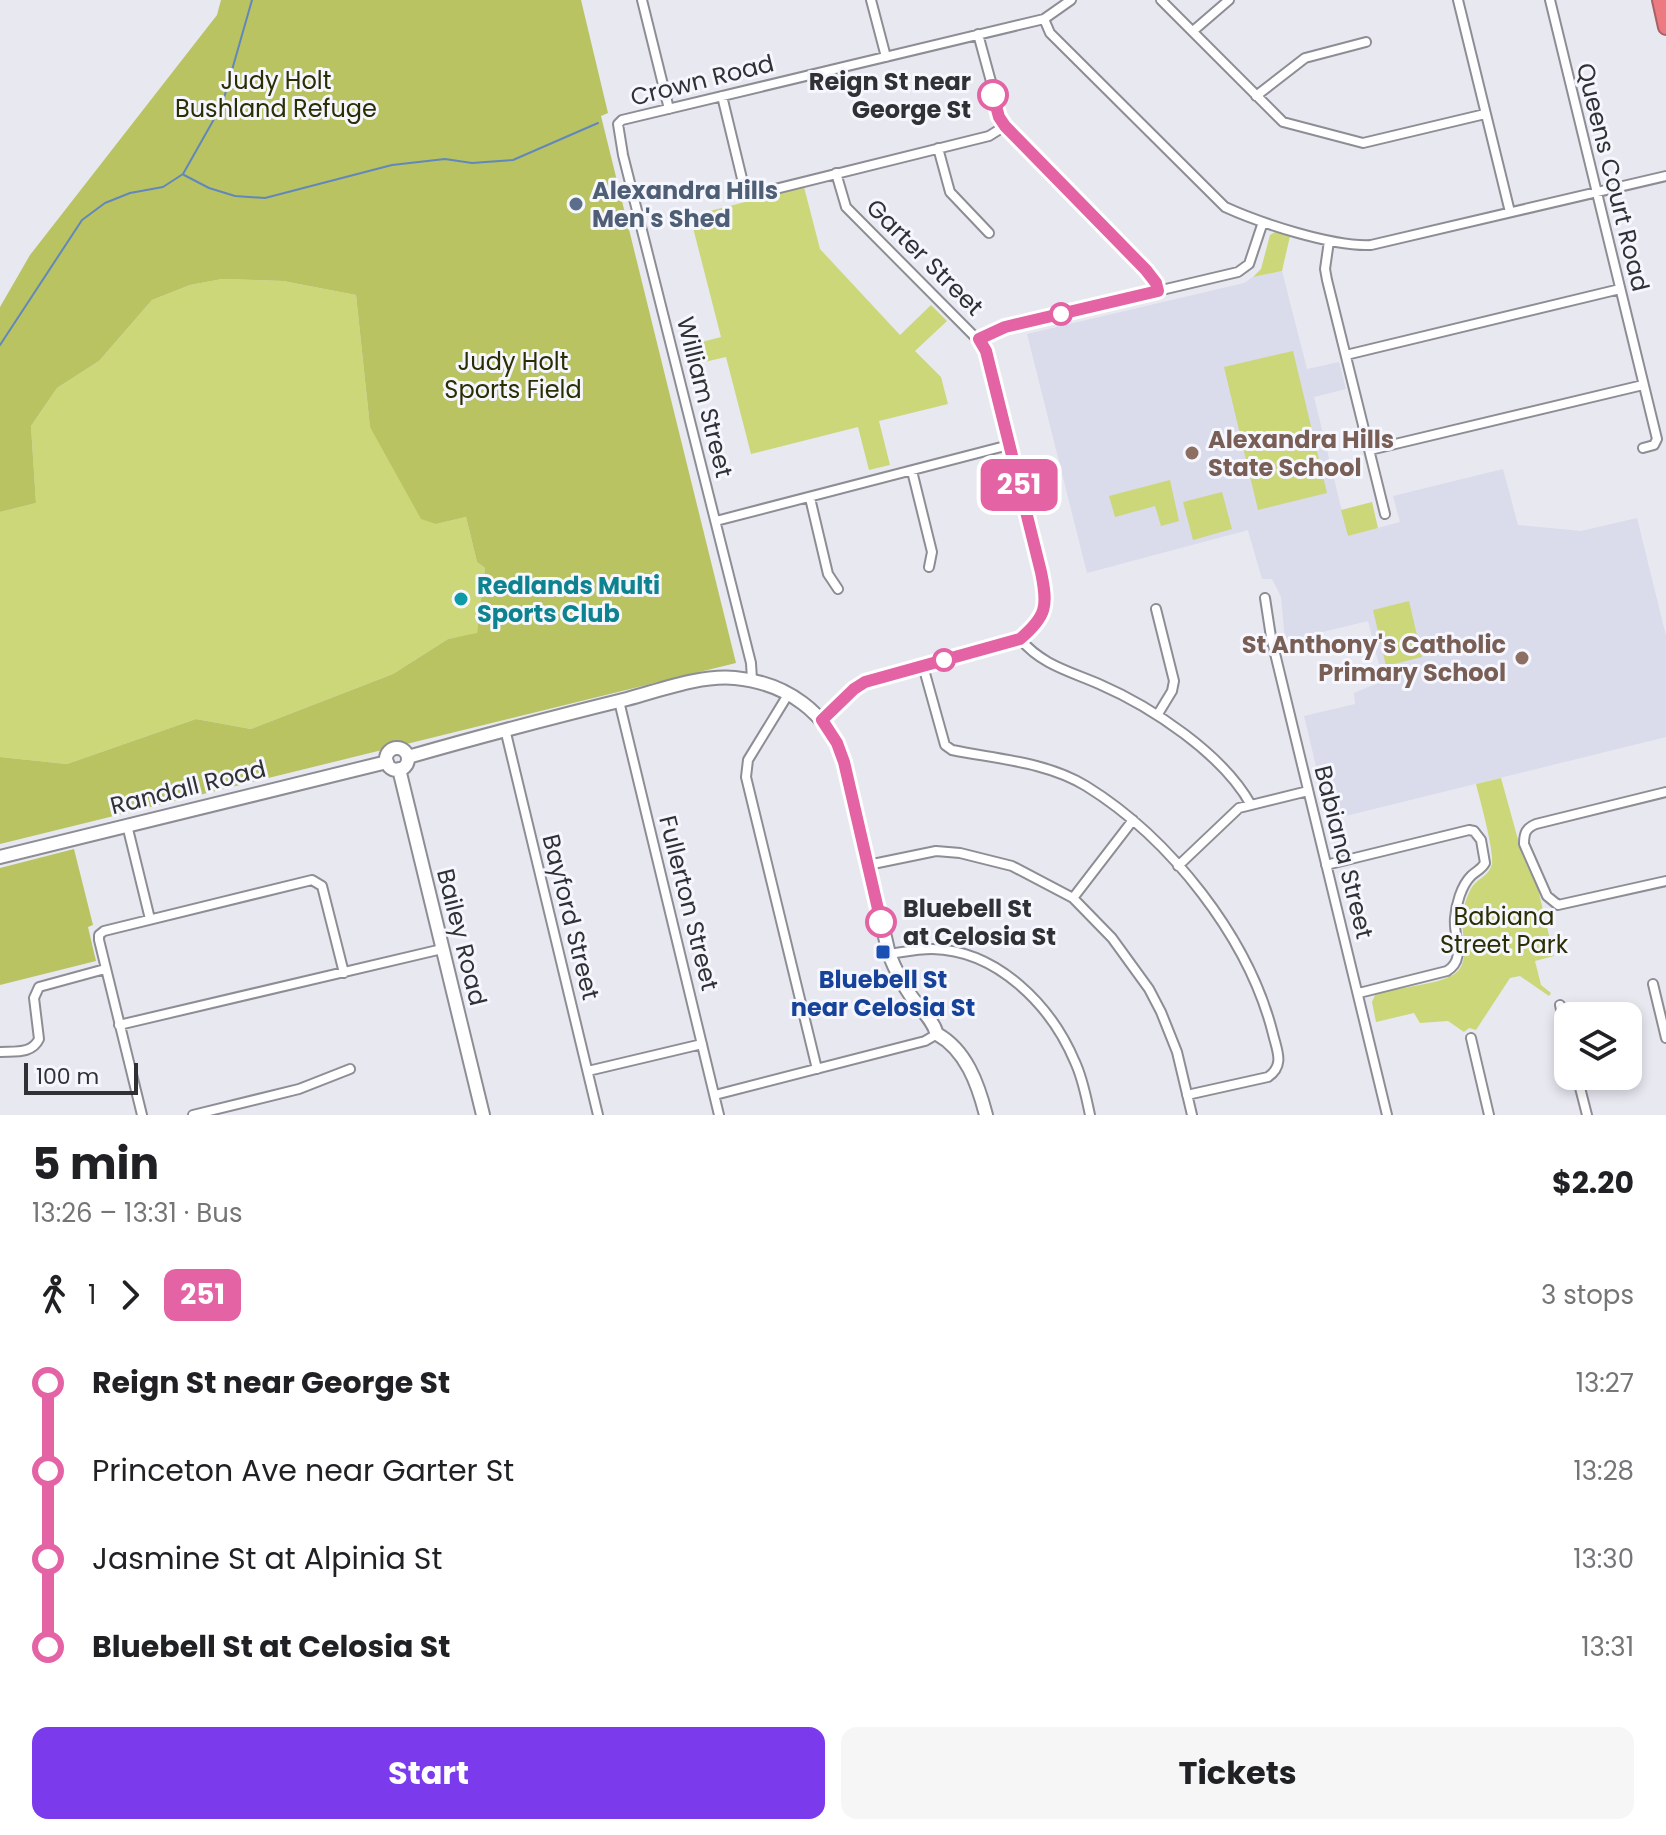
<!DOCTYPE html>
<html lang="en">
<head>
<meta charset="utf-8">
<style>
	body { margin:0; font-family:Poppins,sans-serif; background:#f6f6f6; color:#202124; height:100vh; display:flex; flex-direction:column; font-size:30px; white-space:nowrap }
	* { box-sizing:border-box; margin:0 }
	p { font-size:26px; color:#757577 }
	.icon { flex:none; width:44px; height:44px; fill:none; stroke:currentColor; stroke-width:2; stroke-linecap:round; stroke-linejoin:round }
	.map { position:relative; height:1115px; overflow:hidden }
	.side { display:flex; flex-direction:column; background:#fff; flex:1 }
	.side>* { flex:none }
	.badge { padding:0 16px; border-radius:12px; font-size:28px; line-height:52px }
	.buttons { position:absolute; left:1554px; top:1002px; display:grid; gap:16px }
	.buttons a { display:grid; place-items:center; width:88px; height:88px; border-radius:16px; background:#fff; box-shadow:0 4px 12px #0003; font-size:40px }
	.scale { position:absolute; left:24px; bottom:20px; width:114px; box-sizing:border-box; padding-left:8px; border:4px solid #303134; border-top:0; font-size:22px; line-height:28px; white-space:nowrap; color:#303134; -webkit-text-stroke:6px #f5f6fe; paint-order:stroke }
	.map>.badge { position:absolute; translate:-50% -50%; box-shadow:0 0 0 4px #fff }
	.legs { display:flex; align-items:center; gap:12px; height:88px; padding:0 32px; font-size:26px }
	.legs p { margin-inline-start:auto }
	.summary { display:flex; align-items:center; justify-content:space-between; height:136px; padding:0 32px }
	h1 { font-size:44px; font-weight:700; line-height:60px }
	.cta { display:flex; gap:16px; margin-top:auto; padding:16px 32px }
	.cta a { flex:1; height:92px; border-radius:16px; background:#7c3aed; color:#fff; font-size:32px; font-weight:700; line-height:92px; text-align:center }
	.cta a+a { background:#f6f6f6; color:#202124 }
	ul { padding:0 32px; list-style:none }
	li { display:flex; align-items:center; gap:28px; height:88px; font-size:30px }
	li i { display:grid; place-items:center; width:12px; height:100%; margin:0 10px; background:currentColor }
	li i::after { content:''; width:20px; height:20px; margin:-10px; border:6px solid; border-radius:50%; background:#fff }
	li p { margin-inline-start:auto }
	li:first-child i { background:linear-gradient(#0000 50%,currentColor 0) }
	li:last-child i { background:linear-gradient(currentColor 50%,#0000 0) }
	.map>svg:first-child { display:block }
</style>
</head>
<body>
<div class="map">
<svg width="1666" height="1115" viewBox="0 0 1666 1115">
	<rect width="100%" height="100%" fill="#e8e8f1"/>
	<path fill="#dadbeb" d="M1282,271L1307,369L1339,362L1346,389L1314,397L1348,536L1400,522L1393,496L1503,469L1518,525L1581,531L1637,518L1666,636V737L1329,820L1304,716L1355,704L1354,693L1383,681L1368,621L1285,641L1281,597L1272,579H1262L1248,530L1087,573L1027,334L1244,283L1253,277Z"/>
	<path fill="#ccd779" d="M804,187L820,249L900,335L931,305L947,321L915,351L941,377L948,404L879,421L890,465L869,470L858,427L751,454L726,357L687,366L682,347L721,337L690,216Z
		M1275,232L1290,236L1282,271L1253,277L1261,269L1270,235Z
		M222,279L283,281L356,295L370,427L436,524L466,517L477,562L485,568L477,634L448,639L393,674L251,729L196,719L67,764L0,757V512L36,503L31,426L57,388L99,361L152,300L190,285Z
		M1293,351L1327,493L1258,510L1224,367Z
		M1170,480L1179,521L1161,526L1155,506L1115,517L1109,496Z
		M1222,492L1232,529L1193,540L1183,502Z
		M1372,502L1378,528L1348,536L1341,510Z
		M1409,601L1422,657L1386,666L1373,610Z
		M1501,778L1522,854L1538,889L1554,956L1535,961L1541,985L1551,993L1549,996L1520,976L1510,978L1476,1030L1469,1028L1464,1032L1448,1021L1420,1023L1414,1013L1376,1022L1372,1002L1375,995C1396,986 1443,986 1458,971C1471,957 1459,928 1463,910C1465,903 1468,893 1472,887C1478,878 1489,876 1492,864C1494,850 1480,800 1476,784Z"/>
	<path fill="#b9c361" d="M221,0H581L608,113L601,116L736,663L0,844V757L67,764L196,719L251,729L393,674L448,639L477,633L485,568L477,562L466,517L436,524L421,519L370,427L356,295L283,281L222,279L190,285L152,300L99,361L57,388L31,426L36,503L0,512V307L30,255L217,15Z
		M74,849L93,925L88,927L96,961L0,985V868Z"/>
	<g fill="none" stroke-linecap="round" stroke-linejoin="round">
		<path stroke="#6287bc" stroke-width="2" d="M184,175L209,188L235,196L265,198L392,165L445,159L472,163L513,160L598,123
			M0,345L82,220L105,203L130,193L163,187L183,174L222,105L252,0"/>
		<g stroke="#8d8d95" stroke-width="12">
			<path id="street" d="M642,0L669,109
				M871,0L886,57
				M1161,0L1283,122L1363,143L1485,114
				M1458,0L1510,212
				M1550,0L1657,439L1654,445L1643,448
				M1044,19L1050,33L1225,207C1260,223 1333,247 1371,245L1666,176
				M1193,31L1229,0
				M978,34L1002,122L1146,270L1156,283L1158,291
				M722,96L745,191L751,195L989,136L1005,126
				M1256,96L1305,58L1366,42
				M938,148L950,192L989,233
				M1329,241L1325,269L1327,280L1385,514
				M979,339L1005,327L1238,272L1249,264L1263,222
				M1346,355L1620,289
				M1370,450L1643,385
				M912,471L932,552L929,567
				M810,498L828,574L838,589
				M716,521L1009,445
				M1265,598L1271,637L1387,1115
				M1156,609L1174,681L1172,691L1158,714
				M1020,639C1042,665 1069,671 1099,684C1152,707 1223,754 1251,805
				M923,666L945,745L952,750C997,759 1047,762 1086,786C1170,838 1249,938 1273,1034C1277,1051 1285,1065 1268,1077L1187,1095
				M752,680L751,663L623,155L618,124L622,120L1044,19L1071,0
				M789,693L748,760L746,777L817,1069
				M619,701L719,1115
				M822,720L854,689L865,682L1020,639L1037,623L1045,607L1041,572L983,345L846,207L836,173
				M505,729L598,1115
				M1666,792L1536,824C1526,828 1524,833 1524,844L1547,896L1558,905L1666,881
				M127,825L150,919
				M868,865L936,851L960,853L1012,866L1073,898L1112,938L1149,989L1161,1012L1177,1052L1192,1115
				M1326,865L1469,830L1474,831L1481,840L1485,863C1481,870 1476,871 1471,876C1461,886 1456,905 1455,918C1453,937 1467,959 1447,971L1359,993
				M1178,866L1239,808L1308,791
				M1073,898L1133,820
				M889,954C903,952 918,949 932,949C997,950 1051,1005 1075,1062C1083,1079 1086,1097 1090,1115
				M1653,984L1666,1038
				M1560,1005L1568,1040
				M119,1025L442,949
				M1471,1038L1489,1115
				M0,1052C15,1051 32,1054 39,1039L34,998L39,987L105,969
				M588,1071L702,1044
				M1577,1076L1587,1115
				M715,1095L925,1041L937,1034
				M142,1115L99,940V935L104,931L312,880L322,886L344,973
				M193,1115L299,1089L350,1069"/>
		</g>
		<g stroke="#8d8d95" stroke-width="16">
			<path id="secondary" d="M386 759a11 11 0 1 1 22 0a11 11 0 1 1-22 0Z
				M408,757C481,736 554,717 627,699C661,690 699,675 735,678C786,683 828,712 844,762L889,954C895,969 902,983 911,996C920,1009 932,1018 937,1034C966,1050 978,1084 986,1115
				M399,769L483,1115
				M0,857L387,762"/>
		</g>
		<g stroke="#aa6066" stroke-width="18">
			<path id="highway" d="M1660,0L1666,27"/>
		</g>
		<use href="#street" stroke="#fff" stroke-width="8"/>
		<use href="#secondary" stroke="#fff" stroke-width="12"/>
		<use href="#highway" stroke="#eb7a81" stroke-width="14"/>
	</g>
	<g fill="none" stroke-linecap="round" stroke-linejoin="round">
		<g stroke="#fff" stroke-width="18">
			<path id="line-1" d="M881,922L844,762L837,743L822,720L854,689L865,682L1020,639C1047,616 1048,606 1041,572L986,351L979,339L1005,327L1158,291L1156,283L1146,270L1005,126L999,117L993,95"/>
		</g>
		<use href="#line-1" stroke="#e463a4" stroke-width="12"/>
	</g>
	<g fill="#fff" stroke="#e463a4" stroke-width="4">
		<circle cx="993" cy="95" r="14"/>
		<circle cx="1061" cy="314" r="10"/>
		<circle cx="944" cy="660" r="10"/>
		<circle cx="881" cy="922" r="14"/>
	</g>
	<circle fill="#5c6f8a" stroke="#f5f6fe" stroke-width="3" cx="576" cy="204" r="8"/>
	<g fill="#8d6e63" stroke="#f5f6fe" stroke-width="3">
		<circle cx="1192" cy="453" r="8"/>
		<circle cx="1522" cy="658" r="8"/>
	</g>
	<circle fill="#0f9aa8" stroke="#f5f6fe" stroke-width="3" cx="461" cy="599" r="8"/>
	<rect fill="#1a4fb4" stroke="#f5f6fe" stroke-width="3" x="875" y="944" width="16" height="16" rx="4"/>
	<g text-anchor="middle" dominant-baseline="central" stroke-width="6" stroke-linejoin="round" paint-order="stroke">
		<g font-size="24" fill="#2b2e03" stroke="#f5f6fe">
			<text x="276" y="80">Judy Holt<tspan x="276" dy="28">Bushland Refuge</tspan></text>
			<text x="513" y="361">Judy Holt<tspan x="513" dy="28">Sports Field</tspan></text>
			<text x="1504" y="916">Babiana<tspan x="1504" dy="28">Street Park</tspan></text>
		</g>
		<g font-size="24" fill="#303134" stroke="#f5f6fe">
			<text transform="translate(702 80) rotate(-14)">Crown Road</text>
			<text transform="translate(1613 177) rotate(76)">Queens Court Road</text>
			<text transform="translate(925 257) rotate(45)">Garter Street</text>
			<text transform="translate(705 397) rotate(76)">William Street</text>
			<text transform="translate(188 787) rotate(-14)">Randall Road</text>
			<text transform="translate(1344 852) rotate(76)">Babiana Street</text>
			<text transform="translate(689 903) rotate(76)">Fullerton Street</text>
			<text transform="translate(571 917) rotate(76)">Bayford Street</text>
			<text transform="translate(462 937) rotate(76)">Bailey Road</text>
		</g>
		<g font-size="24" font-weight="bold" fill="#303134" stroke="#f5f6fe" text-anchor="end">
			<text x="971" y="81">Reign St near<tspan x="971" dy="28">George St</tspan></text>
			<text x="903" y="908" text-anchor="start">Bluebell St<tspan x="903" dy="28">at Celosia St</tspan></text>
		</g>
		<g font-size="24" font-weight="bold" fill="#4e5e75" stroke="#f5f6fe" text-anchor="start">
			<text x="592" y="190">Alexandra Hills<tspan x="592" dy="28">Men's Shed</tspan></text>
		</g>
		<g font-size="24" font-weight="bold" fill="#785e54" stroke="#f5f6fe" text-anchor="start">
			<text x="1208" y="439">Alexandra Hills<tspan x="1208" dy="28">State School</tspan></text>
			<text x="1506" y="644" text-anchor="end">St Anthony's Catholic<tspan x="1506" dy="28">Primary School</tspan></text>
		</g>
		<g font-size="24" font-weight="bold" fill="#0d838f" stroke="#f5f6fe" text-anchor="start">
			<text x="477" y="585">Redlands Multi<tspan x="477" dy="28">Sports Club</tspan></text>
		</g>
		<g font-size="24" font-weight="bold" fill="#164399" stroke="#f5f6fe">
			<text x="883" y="979">Bluebell St<tspan x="883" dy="28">near Celosia St</tspan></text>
		</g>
	</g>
</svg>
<div class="buttons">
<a><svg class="icon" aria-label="layers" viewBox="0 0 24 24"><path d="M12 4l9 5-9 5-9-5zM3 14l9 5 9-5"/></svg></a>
</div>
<div class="scale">100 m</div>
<b class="badge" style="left:1019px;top:485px;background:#e463a4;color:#fff">251</b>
</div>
<section class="side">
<div class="summary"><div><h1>5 min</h1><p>13:26 – 13:31 · Bus</p></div><b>$2.20</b></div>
<div class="legs"><svg class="icon" aria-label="walk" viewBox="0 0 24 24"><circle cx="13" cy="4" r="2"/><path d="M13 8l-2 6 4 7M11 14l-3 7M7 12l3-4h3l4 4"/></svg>1<svg class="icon" aria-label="forward" viewBox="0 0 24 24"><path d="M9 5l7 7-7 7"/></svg><b class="badge" style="background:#e463a4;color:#fff">251</b><p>3 stops</p></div>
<ul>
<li><i style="color:#e463a4"></i><b>Reign St near George St</b><p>13:27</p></li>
<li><i style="color:#e463a4"></i><span>Princeton Ave near Garter St</span><p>13:28</p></li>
<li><i style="color:#e463a4"></i><span>Jasmine St at Alpinia St</span><p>13:30</p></li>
<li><i style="color:#e463a4"></i><b>Bluebell St at Celosia St</b><p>13:31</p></li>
</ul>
<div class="cta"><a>Start</a><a>Tickets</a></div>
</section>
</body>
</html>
